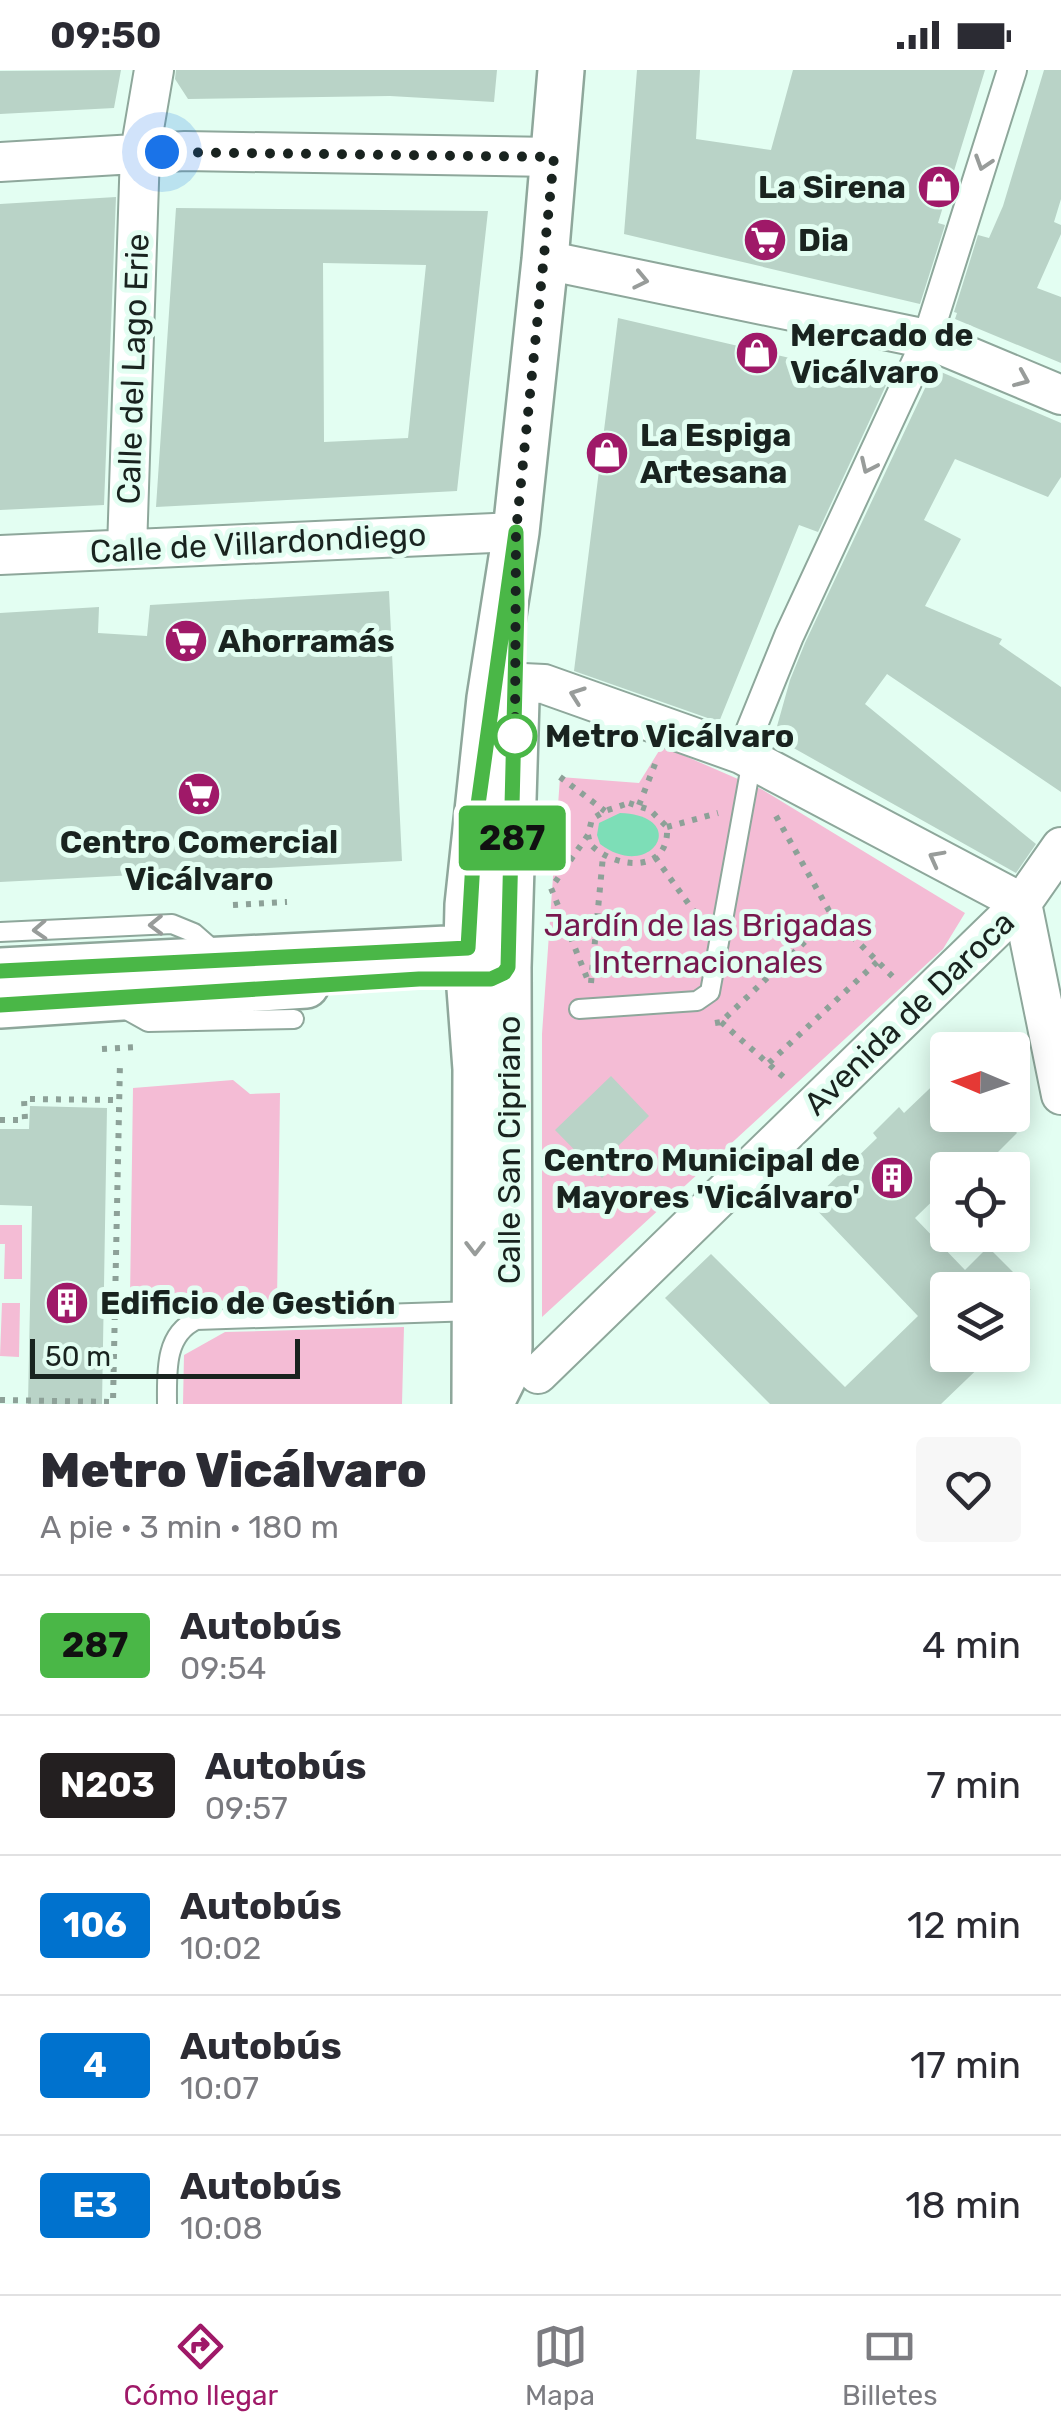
<!DOCTYPE html>
<html lang="es">
<head>
<meta charset="utf-8">
<style>
	body { margin:0; font-family:Rubik,sans-serif; background:#f7f7f7; color:#2b2b33; height:100vh; display:flex; flex-direction:column; font-size:38px; white-space:nowrap }
	* { box-sizing:border-box; margin:0 }
	p { font-size:32px; color:#7c7c81 }
	.icon { flex:none; width:55px; height:55px; fill:none; stroke:currentColor; stroke-width:2; stroke-linecap:round; stroke-linejoin:round }
	.map { position:relative; height:1334px; overflow:hidden }
	.panel { display:flex; flex-direction:column; background:#fff; flex:1 }
	.panel>* { flex:none }
	.badge { padding:0 20px; border-radius:8px; font-size:35px; line-height:65px }
	.needle { width:65px; rotate:272deg }
	.buttons { position:absolute; left:930px; top:962px; display:grid; gap:20px }
	.buttons a { display:grid; place-items:center; width:100px; height:100px; border-radius:10px; background:#fff; box-shadow:0 5px 25px #0003; font-size:50px }
	.scale { position:absolute; left:30px; bottom:25px; width:270px; box-sizing:border-box; padding-left:10px; border:5px solid #19231f; border-top:0; font-size:28px; line-height:35px; white-space:nowrap; color:#19231f; -webkit-text-stroke:8px #e3fef2; paint-order:stroke }
	.you { position:absolute; width:50px; height:50px; margin:-25px; border:8px solid #fff; border-radius:50%; background:#1a73e8; box-shadow:0 0 0 15px #1a73e833 }
	.map>.badge { position:absolute; translate:-50% -50%; box-shadow:0 0 0 5px #fff }
	.round { display:grid; place-items:center; flex:none; width:105px; height:105px; border-radius:10px; background:#f7f7f7 }
	.head { display:flex; align-items:center; justify-content:space-between; height:170px; padding:0 40px }
	h1 { font-size:48px; font-weight:800; line-height:75px }
	ul { padding:0; list-style:none }
	li { display:flex; align-items:center; gap:30px; height:140px; padding:0 40px; border-top:2px solid #e1e1e2 }
	li div { flex:1 }
	li b { display:block; font-size:38px }
	li em { font-style:normal }
	li .badge { min-width:110px; font-weight:700; text-align:center }
	.status { display:flex; justify-content:space-between; align-items:center; height:70px; padding:0 50px; background:#fff; direction:ltr }
	.status svg { height:28px; fill:currentColor }
	.tab-bar { display:flex; justify-content:space-around; align-items:center; height:140px; border-top:2px solid #e1e1e2; background:#fff; font-size:28px; color:#7c7c81 }
	.tab-bar a { display:grid; justify-items:center; gap:5px }
	.tab-bar .active { color:#9f1968 }
	.map>svg:first-child { display:block }
</style>
</head>
<body>
<div class="status"><b>09:50</b><svg viewBox="0 0 49 12"><path d="M0 12V9h3v3zM5 12V6h3v6zM10 12V3h3v9zM15 12V0h3v12zM26 1h20v11H26zM47 4h2v5h-2z"/></svg></div>
<div class="map">
<svg width="1061" height="1334" viewBox="0 0 1061 1334">
	<rect width="100%" height="100%" fill="#e3fef2"/>
	<path fill="#f4bcd5" d="M662,676L761,719L965,843L943,879L542,1247V964L560,707L639,713Z
		M233,1010L250,1024L280,1023L277,1232L130,1229L133,1018Z
		M0,1155H22V1209H4L5,1174H0Z
		M2,1233H20L19,1287L0,1286Z
		M404,1257L402,1334H183L184,1285L225,1262Z"/>
	<path fill="#7ddeb7" d="M620,743C692,746 651,813 600,774L597,765L599,753Z"/>
	<path fill="#b9d3c7" fill-rule="evenodd" d="M121,0L114,38L0,44V1Z
		M176,0H497L494,32L390,26L188,29L175,9Z
		M637,0H700L696,69L771,80L793,0H985L938,153L945,155L920,234L624,164Z
		M1044,0H1061V129L1054,152L1061,155V164L1037,218L1061,227V293L955,249L957,243L954,242L978,165L989,168L1003,136Z
		M116,127L104,435L0,440V134Z
		M176,138L488,141L457,421L156,437ZM323,193L426,195L408,368L324,372Z
		M618,248L888,311L818,462L799,455L719,652L574,601Z
		M934,299L1061,353V407L1048,427L955,389L924,450L961,469L925,536L1002,569L999,574L1061,617V722L887,604L865,634L1036,774L1016,803L774,667L790,610L805,573Z
		M389,521L402,791L0,812V543L99,537L98,563L147,566L150,535Z
		M948,1001V1045H1001L1017,1063L985,1095L978,1087L965,1100H948V1116L915,1148L965,1200L988,1177L1031,1220H948V1285H992L941,1334H770L665,1228L711,1184L845,1317L918,1246L810,1133L877,1068L873,1063L899,1037L904,1043Z
		M611,1006L649,1046L615,1079L622,1087L602,1108L555,1060Z
		M30,1036L107,1038L102,1334H28L32,1136L0,1135V1059H29Z"/>
	<g fill="none" stroke-linecap="round" stroke-linejoin="round">
		<g stroke="#8ea79b" stroke-width="22">
			<path id="service" d="M0,862L172,854L194,863L218,884
				M123,938L148,952L294,949
				M579,939L697,931L710,922L752,690
				M167,1334C167,1303 164,1265 196,1250L475,1241"/>
		</g>
		<g stroke="#8ea79b" stroke-width="32">
			<path id="pedestrian" d="M741,684L789,566L927,269L1012,0"/>
		</g>
		<g stroke="#8ea79b" stroke-width="42">
			<path id="minor" d="M0,92L185,81L554,87
				M545,190L927,269L1061,325
				M127,479L140,82L154,0
				M0,485L516,462
				M490,628L505,612L544,614L741,684L1022,833
				M1022,833L1061,1025
				M538,1304L1022,833L1061,777"/>
		</g>
		<g stroke="#8ea79b" stroke-width="50">
			<path id="tertiary" d="M0,901L467,878L483,887L488,896
				M0,935L306,915
				M475,1334L476,999L467,878L468,835L490,628L516,462L545,190L561,0
				M490,1334L507,1300L509,1277L508,897L516,629"/>
		</g>
		<path stroke="#8da198" stroke-width="6" stroke-dasharray="5 8" stroke-linecap="butt" d="M560,707L605,741
			M629,733L650,740L667,757C670,805 614,799 590,774L588,765L592,749L605,741Z
			M639,735L657,689
			M776,746L832,846L894,908
			M667,757L718,743
			M588,765L551,818L589,913
			M655,787L698,847
			M233,835L287,832
			M591,913L603,786
			M721,952L788,1011
			M715,953L721,952L832,846
			M102,979L138,977
			M769,993L877,892
			M0,1050H25L24,1029L119,1030
			M0,1330L113,1332L120,992"/>
		<use href="#service" stroke="#fff" stroke-width="18"/>
		<use href="#pedestrian" stroke="#fff" stroke-width="28"/>
		<use href="#minor" stroke="#fff" stroke-width="38"/>
		<use href="#tertiary" stroke="#fff" stroke-width="45"/>
	</g>
	<defs><path id="oneway-chevron" d="M-2-3.5L2.5 0L-2 3.5" fill="none" stroke-width="1.6" stroke-linecap="round" stroke-linejoin="round" transform="scale(2.5)"/></defs>
	<g stroke="#989c9a">
		<use href="#oneway-chevron" transform="translate(983 93) rotate(108)"/>
		<use href="#oneway-chevron" transform="translate(641 210) rotate(12)"/>
		<use href="#oneway-chevron" transform="translate(1022 309) rotate(23)"/>
		<use href="#oneway-chevron" transform="translate(868 396) rotate(115)"/>
		<use href="#oneway-chevron" transform="translate(577 625) rotate(-160)"/>
		<use href="#oneway-chevron" transform="translate(936 788) rotate(-152)"/>
		<use href="#oneway-chevron" transform="translate(156 855) rotate(179)"/>
		<use href="#oneway-chevron" transform="translate(40 860) rotate(177)"/>
		<use href="#oneway-chevron" transform="translate(475 1178) rotate(90)"/>
	</g>
	<g fill="none" stroke-linecap="round" stroke-linejoin="round">
		<g stroke="#fff" stroke-width="22">
			<path id="line" d="M0,901L468,878L475,756L516,462L517,534L508,897L504,903L491,909H419L0,935"/>
		</g>
		<use href="#line" stroke="#4ab747" stroke-width="15"/>
		<path stroke="#19231f" stroke-width="10" stroke-dasharray="0 18" d="M162,82L554,87L516,462L515,666"/>
	</g>
	<defs>
		<g id="shop-disc" transform="scale(2.25)"><circle r="9.5" fill="#9f1968" stroke="#e3fef2"/><path d="M-5-2.5h2.3a2.7 3.5 0 0 1 5.4 0H5L5.5 6h-11ZM-1.5-2.5h3a1.5 2.3 0 0 0-3 0Z" fill="#fff"/></g>
		<g id="supermarket-disc" transform="scale(2.25)"><circle r="9.5" fill="#9f1968" stroke="#e3fef2"/><path d="M-6-5.5h2.5l.6 2H6L4.5 2H-2.5L-4.4-4H-6ZM-1.5 3.2a1.3 1.3 0 1 0 .1 0ZM3 3.2a1.3 1.3 0 1 0 .1 0Z" fill="#fff"/></g>
		<g id="building-disc" transform="scale(2.25)"><circle r="9.5" fill="#9f1968" stroke="#e3fef2"/><path d="M-4-6H4V6H1V3H-1V6H-4ZM-2.5-4.3h1.7v1.8h-1.7ZM.8-4.3h1.7v1.8H.8ZM-2.5-1h1.7V.8h-1.7ZM.8-1h1.7V.8H.8Z" fill="#fff"/></g>
	</defs>
	<g fill-rule="evenodd">
		<use href="#shop-disc" x="939" y="117"/>
		<use href="#supermarket-disc" x="765" y="170"/>
		<use href="#shop-disc" x="757" y="283"/>
		<use href="#shop-disc" x="607" y="383"/>
		<use href="#supermarket-disc" x="186" y="571"/>
		<use href="#supermarket-disc" x="199" y="724"/>
		<use href="#building-disc" x="892" y="1108"/>
		<use href="#building-disc" x="67" y="1233"/>
	</g>
	<circle fill="#fff" stroke="#4ab747" stroke-width="5" cx="515" cy="666" r="20"/>
	<g text-anchor="middle" dominant-baseline="central" stroke-width="10" stroke-linejoin="round" paint-order="stroke">
		<g font-size="32" font-weight="bold" fill="#19231f" stroke="#e3fef2" text-anchor="start">
			<text x="906" y="117" text-anchor="end">La Sirena</text>
			<text x="798" y="170">Dia</text>
			<text x="790" y="265">Mercado de<tspan x="790" dy="37">Vicálvaro</tspan></text>
			<text x="640" y="365">La Espiga<tspan x="640" dy="37">Artesana</tspan></text>
			<text x="218" y="571">Ahorramás</text>
			<text x="199" y="772" text-anchor="middle">Centro Comercial<tspan x="199" dy="37">Vicálvaro</tspan></text>
			<text x="860" y="1090" text-anchor="end">Centro Municipal de<tspan x="860" dy="37">Mayores 'Vicálvaro'</tspan></text>
			<text x="100" y="1233">Edificio de Gestión</text>
		</g>
		<g font-size="32" fill="#19231f" stroke="#e3fef2">
			<text transform="translate(133 299) rotate(-88)">Calle del Lago Erie</text>
			<text transform="translate(258 473) rotate(-3)">Calle de Villardondiego</text>
			<text transform="translate(909 943) rotate(-44)">Avenida de Daroca</text>
			<text transform="translate(509 1080) rotate(-90)">Calle San Cipriano</text>
		</g>
		<g font-size="32" font-weight="bold" fill="#19231f" stroke="#e3fef2" text-anchor="start">
			<text x="545" y="666">Metro Vicálvaro</text>
		</g>
		<g font-size="32" fill="#77184e" stroke="#e3fef2">
			<text x="708" y="855">Jardín de las Brigadas<tspan x="708" dy="37">Internacionales</tspan></text>
		</g>
	</g>
</svg>
<div class="buttons">
<a><svg class="needle" viewBox="-14 -14 28 28"><path d="M0-13l5 13h-10z" fill="#e53935"/><path d="M0 13l5-13h-10z" fill="#7c7c81"/></svg></a>
<a><svg class="icon" aria-label="locate" viewBox="0 0 24 24"><circle cx="12" cy="12" r="6"/><path d="M12 2v4M12 18v4M2 12h4M18 12h4"/></svg></a>
<a><svg class="icon" aria-label="layers" viewBox="0 0 24 24"><path d="M12 4l9 5-9 5-9-5zM3 14l9 5 9-5"/></svg></a>
</div>
<div class="scale">50 m</div>
<div class="you" style="left:162px;top:82px"></div>
<b class="badge" style="left:512px;top:768px;background:#4ab747;color:#111">287</b>
</div>
<section class="panel">
<div class="head"><div><h1>Metro Vicálvaro</h1><p>A pie · 3 min · 180 m</p></div><a class="round"><svg class="icon" aria-label="heart" viewBox="0 0 24 24"><path d="M12 20l-8-8c-3-5 5-10 8-4 3-6 11-1 8 4z"/></svg></a></div>
<ul>
<li><span class="badge" style="background:#4ab747;color:#111">287</span><div><b>Autobús</b><p>09:54</p></div><em>4 min</em></li>
<li><span class="badge" style="background:#231f20;color:#fff">N203</span><div><b>Autobús</b><p>09:57</p></div><em>7 min</em></li>
<li><span class="badge" style="background:#0072ce;color:#fff">106</span><div><b>Autobús</b><p>10:02</p></div><em>12 min</em></li>
<li><span class="badge" style="background:#0072ce;color:#fff">4</span><div><b>Autobús</b><p>10:07</p></div><em>17 min</em></li>
<li><span class="badge" style="background:#0072ce;color:#fff">E3</span><div><b>Autobús</b><p>10:08</p></div><em>18 min</em></li>
</ul>
</section>
<nav class="tab-bar">
<a class="active"><svg class="icon" aria-label="directions" viewBox="0 0 24 24"><path d="M12 3l9 9-9 9-9-9zM9 14v-3h6M13 9l2 2-2 2"/></svg>Cómo llegar</a>
<a><svg class="icon" aria-label="map" viewBox="0 0 24 24"><path d="M3 6l6-2 6 2 6-2v14l-6 2-6-2-6 2zM9 4v14M15 6v14"/></svg>Mapa</a>
<a><svg class="icon" aria-label="tickets" viewBox="0 0 24 24"><path d="M3 7h18v10H3zM15 7v10"/></svg>Billetes</a>
</nav>
</body>
</html>
